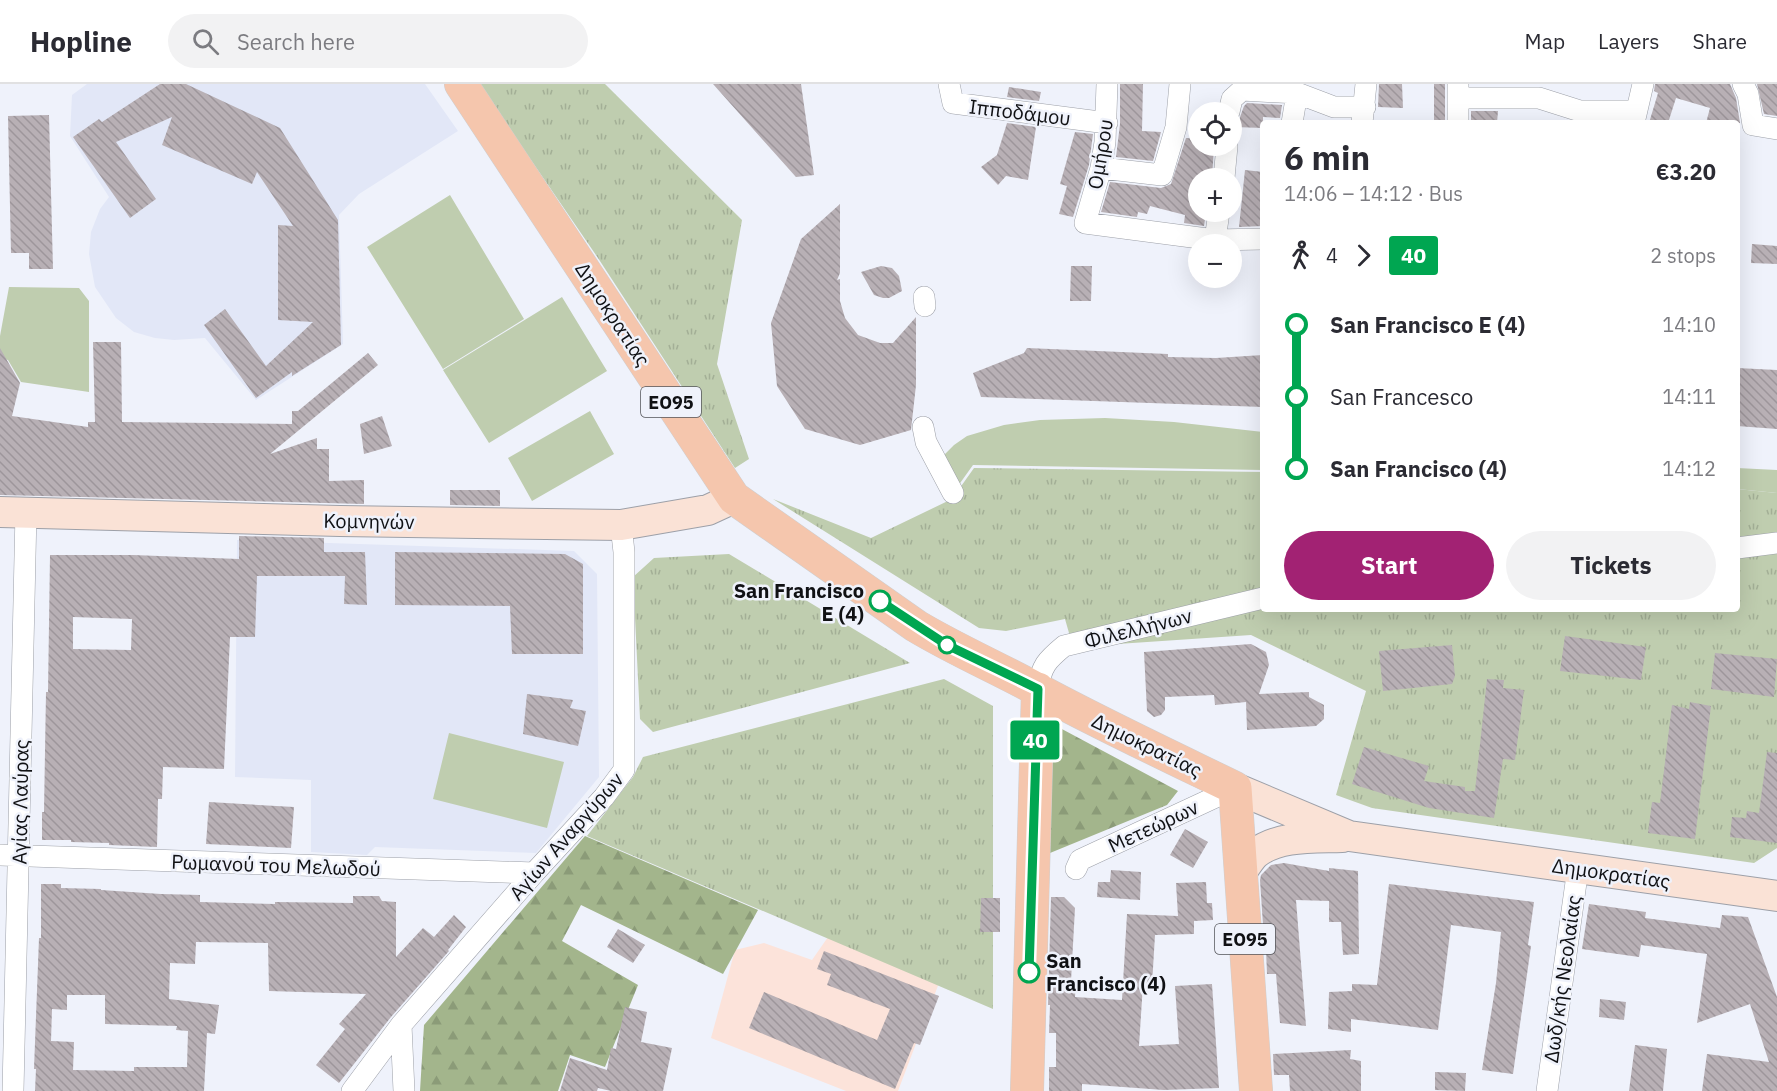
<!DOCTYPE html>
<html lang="en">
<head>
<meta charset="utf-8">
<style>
	body { margin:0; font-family:"IBM Plex Sans",sans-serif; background:#f2f2f3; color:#2b2b33; height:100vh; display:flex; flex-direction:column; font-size:22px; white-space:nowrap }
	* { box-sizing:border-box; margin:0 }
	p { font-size:20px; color:#7c7c81 }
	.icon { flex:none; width:33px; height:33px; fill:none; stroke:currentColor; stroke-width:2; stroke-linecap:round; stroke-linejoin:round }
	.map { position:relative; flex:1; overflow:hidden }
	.sheet { position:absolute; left:1260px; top:36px; width:480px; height:492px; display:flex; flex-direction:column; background:#fff; border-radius:6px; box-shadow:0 6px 24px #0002 }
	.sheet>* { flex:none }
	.badge { padding:0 12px; border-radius:4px; font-size:21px; line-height:39px }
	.fabs { position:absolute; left:1188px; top:18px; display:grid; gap:12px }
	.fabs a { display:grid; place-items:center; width:54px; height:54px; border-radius:50%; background:#fff; box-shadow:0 6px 24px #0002; font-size:30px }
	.map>.badge { position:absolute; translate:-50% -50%; box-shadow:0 0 0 3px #fff }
	.legs { display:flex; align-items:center; gap:9px; height:66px; padding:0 24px; font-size:20px }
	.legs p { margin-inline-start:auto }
	.overview { display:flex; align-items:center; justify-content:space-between; height:102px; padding:0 24px }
	h1 { font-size:33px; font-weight:800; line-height:45px }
	.cta { display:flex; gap:12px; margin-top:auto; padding:12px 24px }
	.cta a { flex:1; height:69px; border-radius:36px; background:#a22273; color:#fff; font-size:24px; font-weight:800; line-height:69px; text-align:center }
	.cta a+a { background:#f2f2f3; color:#2b2b33 }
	ul { padding:0 24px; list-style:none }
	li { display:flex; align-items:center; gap:21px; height:72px; font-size:22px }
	li i { display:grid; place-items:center; width:9px; height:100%; margin:0 8px; background:currentColor }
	li i::after { content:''; width:15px; height:15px; margin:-8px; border:4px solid; border-radius:50%; background:#fff }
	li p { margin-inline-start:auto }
	li:first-child i { background:linear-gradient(#0000 50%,currentColor 0) }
	li:last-child i { background:linear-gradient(currentColor 50%,#0000 0) }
	header { display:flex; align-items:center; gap:36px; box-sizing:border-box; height:84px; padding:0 30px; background:#fff; border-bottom:2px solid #e1e1e2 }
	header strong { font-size:28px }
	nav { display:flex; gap:33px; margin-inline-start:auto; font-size:21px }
	.search { width:420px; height:54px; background:#f2f2f3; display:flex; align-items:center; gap:15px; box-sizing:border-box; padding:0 21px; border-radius:33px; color:#7c7c81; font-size:22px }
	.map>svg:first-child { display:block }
</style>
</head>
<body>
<header>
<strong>Hopline</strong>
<div class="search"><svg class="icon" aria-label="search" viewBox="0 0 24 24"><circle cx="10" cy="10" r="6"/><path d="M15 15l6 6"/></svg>Search here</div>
<nav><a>Map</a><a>Layers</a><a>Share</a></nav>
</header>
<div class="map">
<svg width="1777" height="1007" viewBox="0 0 1777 1007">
	<defs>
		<pattern id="forest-firs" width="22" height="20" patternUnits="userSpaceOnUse" patternTransform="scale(1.5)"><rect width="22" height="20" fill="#a3b58c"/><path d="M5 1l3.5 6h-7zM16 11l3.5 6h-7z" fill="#8b9b78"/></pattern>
		<pattern id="park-tufts" width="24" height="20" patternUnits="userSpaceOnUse" patternTransform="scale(1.5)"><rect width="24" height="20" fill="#bfcdaf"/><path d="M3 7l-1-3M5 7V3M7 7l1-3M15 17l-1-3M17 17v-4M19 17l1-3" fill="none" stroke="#a3af96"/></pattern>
		<pattern id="building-back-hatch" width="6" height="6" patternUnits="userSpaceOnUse" patternTransform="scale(1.5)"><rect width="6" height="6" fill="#b8b0b5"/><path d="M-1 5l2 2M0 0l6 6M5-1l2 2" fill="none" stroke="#9d969b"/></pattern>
	</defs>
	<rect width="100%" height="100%" fill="#eff2fb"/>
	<path fill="#fce3da" d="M828,853L939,899L898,1007H846L711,954L735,866L764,859L812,876Z"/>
	<path fill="#e2e7f7" d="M87,0H425L458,47L359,110L339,131L343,260L256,316L205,254L174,256L155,254L134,248L116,234L95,203L89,170L91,148L100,125L109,113L70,52L72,11Z
		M237,456L574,467L597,490L599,693L536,769L375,763L367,771L311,768V696L235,693Z"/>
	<path fill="#bfcdaf" d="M450,111L524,235L443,285L367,163Z
		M9,203L79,204L89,217V308L21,298L8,276L0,274V252Z
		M562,213L607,287L489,359L443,286Z
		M590,327L614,370L532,417L508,374Z
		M1105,334L1174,338L1263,348V386L973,381L958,402L941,374L954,361L967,352L1004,341L1040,336Z
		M1737,384L1777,386V409L1737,405Z
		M449,649L564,678L547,744L433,715Z"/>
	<path fill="url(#forest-firs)" d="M1060,644L1178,707L1167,721L1050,769L1051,669Z
		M585,752L758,826L723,890L581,821L562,857L638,901L605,983L570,971L558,1007H420L424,941Z"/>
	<path fill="url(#park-tufts)" d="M479,0H605L742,136L717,280L749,375L735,384L598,174Z
		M974,384L1263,388V525H1737V405L1777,409V764L1754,779L1372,724L1336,711L1366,607L1251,551L1073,563L1065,535L1006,547L979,544L773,415L871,454L952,415Z
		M729,470L910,579L653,648L640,635L633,493L654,474Z
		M944,595L993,622V925L587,752L633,693L643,673Z"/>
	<path fill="url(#building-back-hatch)" fill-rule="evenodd" d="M160,0H186L280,44L338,136L341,261L292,292V288L256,314L204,241L225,225L266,282L313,238L278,236V141L293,142L257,88L252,100L162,61L172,33L116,58L156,115L130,134L73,53L99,35L102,38Z
		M713,0H801L814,91L796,93Z
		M1120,0H1143L1142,47L1161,48L1153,77L1116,73L1120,40Z
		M1379,0H1402L1403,24L1378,23Z
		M1434,0H1445V38H1434Z
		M1655,0H1730L1736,14L1740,39H1706L1710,24L1676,14L1668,39H1649L1658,9L1654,7Z
		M1757,0H1777V32L1764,30Z
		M1009,3L1041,8L1039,17L1007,13Z
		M1247,19L1282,21L1280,34L1263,33V44L1234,43V40L1239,36L1244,22Z
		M1471,27H1498L1497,39H1471Z
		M49,31L53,185H29V169H11L8,32Z
		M1007,39L1036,43L1028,96L1006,92L998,101L981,83L997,71Z
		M1075,48L1093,50L1089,81L1073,133L1059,130L1067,102L1060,100Z
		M1186,54L1198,55V62H1214L1212,94H1198V128H1206L1204,142L1184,139L1185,131L1150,122L1147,130L1138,128L1137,133L1101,128L1110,98L1161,104L1171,100Z
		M1245,86L1263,88V142L1239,143Z
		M840,120V189L837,196L840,195V217L845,234L858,251L880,259H893L916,233V301L911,346L860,361L805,345L777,302L771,239L801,155Z
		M1752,160L1777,162V180L1751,179Z
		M881,182L892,184L899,192L902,207L889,214H883L874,211L861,188Z
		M1071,182H1092L1091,217H1070Z
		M93,258H121L122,338L292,340V327H298L368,269L378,281L270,370L317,354V365H329V397L364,396V420L0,411V264L20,299L12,332L88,343V338H95Z
		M1027,264L1168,270V273L1216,274L1263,271V323L981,313L973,289L1024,269Z
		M1737,284L1777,286V345L1737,342Z
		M382,332L392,362L364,370L360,340Z
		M450,406H500V422L450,421Z
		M239,452L324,454V468H365L367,521L344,520L345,492H257L255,553H230L224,685L163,683L162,715H158L157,763L109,761V759L71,758V756H42V728H44L46,608H48L50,471H133L239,475ZM73,533L132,535L131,566L73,565Z
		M395,468L565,470L583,480V570H512L510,522L395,521Z
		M1565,552L1646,563L1641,596L1560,587Z
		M1251,560L1266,568L1269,581L1259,610L1309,608V613L1324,621V635L1316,642L1247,646L1246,618L1215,621L1214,611L1165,613V626L1161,631L1154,633L1147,627L1144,568Z
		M1452,561L1455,592L1452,600L1383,607L1379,567Z
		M1715,569L1777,575L1774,613L1711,605Z
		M1487,595L1504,596L1503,604L1524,606L1515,676L1503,675L1494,734L1429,724L1352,700L1364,663L1429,682L1424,697L1465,703V707H1475Z
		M527,610L573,616L570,624L586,627L578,662L523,650Z
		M1690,618L1711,622L1695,755L1648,749L1652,718L1660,719L1672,621L1689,625Z
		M1767,668L1777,669V759L1730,753L1732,733L1746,734L1747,727L1759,729Z
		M209,718L294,723L291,764L206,760Z
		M1185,745L1208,758L1193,784L1170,771Z
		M1284,779L1329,787V784L1358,787L1359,870L1343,871L1341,838H1329V817L1296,816L1306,942L1280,939L1276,890H1267L1265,841H1263L1260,796L1261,791L1271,781Z
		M1111,786L1141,788L1140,816L1097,813L1098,798H1110Z
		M1206,798L1207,819H1212L1213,836L1194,837V850L1155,851L1152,901L1143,900L1139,962L1179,960L1175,902L1212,900L1219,1004L1164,1006L1082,1000V1007H1049V983H1056V949H1049L1050,921H1048L1051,813H1064L1075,824L1071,897L1076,898L1075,913L1122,916L1127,830L1178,832L1176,799Z
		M41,800H61V804L101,805V806L161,810L200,811V818L275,820V818L353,819V812H379L382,817L396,818V873L423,844L434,853L454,831L466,843L448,866L449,867L391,933L339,999L316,981L345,945L339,940L366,910L269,907L268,859L196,858L195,880L170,879L169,915L219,921L215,950L207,949L204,1007H35L36,985H34L39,854H41ZM67,911H105V940L177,942L176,946L188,947L187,983H134V987L73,986L74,958L51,957L52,925L67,926Z
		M1389,800L1534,818L1528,861L1531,862L1513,990L1482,986L1496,899L1501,848L1451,841L1438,946L1351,935V948L1328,945L1329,908L1352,907V900L1377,901Z
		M981,814H1000V848H980Z
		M1589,820L1646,828L1645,834L1720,844L1722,831L1748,833L1777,913V1007H1702L1707,970L1769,978L1750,920L1697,939L1707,870L1641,861L1639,873L1582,865Z
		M618,845L645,861L633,879L607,863Z
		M824,867L939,912L920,961L914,959L895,1005L749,944L764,908L877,956L890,925L827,901L831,890L817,885Z
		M1600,915L1626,918L1624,936L1599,933Z
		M625,923L647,928L641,958L672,964L663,1007H611L598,1004L597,1007H560L570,974L607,986L611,964L616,965Z
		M1635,961L1667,965L1663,1007H1629Z
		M1351,966L1350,975L1361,977V1007H1290L1289,991H1274L1273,970Z
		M1435,988L1466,989L1465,1007L1435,1006Z"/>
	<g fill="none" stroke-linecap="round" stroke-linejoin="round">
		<g stroke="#9da0a8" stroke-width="22">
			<path id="street" d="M949,0L953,19L1107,39
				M1107,0L1105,58L1101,84L1085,139L1215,156L1263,155
				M1743,0L1748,10L1753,41L1777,45
				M1458,1V39
				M1459,14H1539L1580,27H1636
				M1229,28L1232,15L1242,6L1297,9L1334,23H1365
				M1292,39L1297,9
				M1362,39L1366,0
				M1634,39L1643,0
				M1101,84L1162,91L1176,43L1180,0
				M1224,94L1227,62
				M1215,156L1219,128
				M924,213L925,222
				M923,343L926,358L953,409
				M1737,464L1777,459
				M1038,605C1041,582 1047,576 1064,562L1263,514
				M0,771L534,789
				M1076,785L1080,776L1235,704
				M401,941L404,1007
				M13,1007L26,428
				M352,1007L401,941L534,789L604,713L624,686V468L621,441
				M1547,1007L1578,784"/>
		</g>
		<g stroke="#9da0a8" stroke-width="32">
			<path id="secondary" d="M0,428L340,437L621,441L708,426L734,414
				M1235,704L1349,752L1777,812
				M1241,789C1245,783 1250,775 1255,770C1278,751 1315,754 1342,753"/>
		</g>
		<g stroke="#cfcfd0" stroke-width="34">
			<path id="primary" d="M461,0L734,414L916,542C956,566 998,584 1038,606C1103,641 1169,672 1235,704L1256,1007
				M1027,1007L1038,605"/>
		</g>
		<use href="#street" stroke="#fff" stroke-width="21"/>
		<use href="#secondary" stroke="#fae2d6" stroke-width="30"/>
		<use href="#primary" stroke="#f5c6ad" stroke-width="33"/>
	</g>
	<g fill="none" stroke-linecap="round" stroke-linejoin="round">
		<g stroke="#fff" stroke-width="14">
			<path id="line-1" d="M880,517L947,561L1038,605L1029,888"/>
		</g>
		<use href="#line-1" stroke="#00a651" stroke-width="9"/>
	</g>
	<g fill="#fff" stroke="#00a651" stroke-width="3">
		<circle cx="880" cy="517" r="10"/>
		<circle cx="947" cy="561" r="8"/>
		<circle cx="1029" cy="888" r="10"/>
	</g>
	<g text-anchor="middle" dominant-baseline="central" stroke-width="5" stroke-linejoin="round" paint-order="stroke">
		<g fill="#eff2fb" stroke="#535459" stroke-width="1.5">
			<rect x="641" y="303" width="60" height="30" rx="4.5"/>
			<rect x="1215" y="840" width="60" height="30" rx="4.5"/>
		</g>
		<g font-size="18" font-weight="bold" fill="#101114">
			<text x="671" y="318">ΕΟ95</text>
			<text x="1245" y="855">ΕΟ95</text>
		</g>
		<g font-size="20" fill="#101114" stroke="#eff2fb">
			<text transform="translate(1020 28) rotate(7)">Ιπποδάμου</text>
			<text transform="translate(1100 70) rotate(-81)">Ομήρου</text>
			<text transform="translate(613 230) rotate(57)">Δημοκρατίας</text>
			<text transform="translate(369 437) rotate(1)">Κομνηνών</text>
			<text transform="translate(1138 544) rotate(-14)">Φιλελλήνων</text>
			<text transform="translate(1147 661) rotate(26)">Δημοκρατίας</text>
			<text transform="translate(20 718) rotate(-89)">Αγίας Λαύρας</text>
			<text transform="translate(1153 742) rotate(-25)">Μετεώρων</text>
			<text transform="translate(566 752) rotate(-49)">Αγίων Αναργύρων</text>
			<text transform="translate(276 781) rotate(2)">Ρωμανού του Μελωδού</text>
			<text transform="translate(1611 789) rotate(8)">Δημοκρατίας</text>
			<text transform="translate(1562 895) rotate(-82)">Δωδ/κής Νεολαίας</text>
		</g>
		<g font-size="20" font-weight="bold" fill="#101114" stroke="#eff2fb" text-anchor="end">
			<text x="864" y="506">San Francisco<tspan x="864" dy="23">E (4)</tspan></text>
			<text x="1046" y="876" text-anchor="start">San<tspan x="1046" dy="23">Francisco (4)</tspan></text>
		</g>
	</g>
</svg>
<div class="fabs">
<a><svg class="icon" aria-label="locate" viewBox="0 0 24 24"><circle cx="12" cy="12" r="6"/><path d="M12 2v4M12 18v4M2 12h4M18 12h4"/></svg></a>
<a>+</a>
<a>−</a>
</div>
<b class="badge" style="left:1035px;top:656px;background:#00a651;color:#fff">40</b>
<section class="sheet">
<div class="overview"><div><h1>6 min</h1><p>14:06 – 14:12 · Bus</p></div><b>€3.20</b></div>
<div class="legs"><svg class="icon" aria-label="walk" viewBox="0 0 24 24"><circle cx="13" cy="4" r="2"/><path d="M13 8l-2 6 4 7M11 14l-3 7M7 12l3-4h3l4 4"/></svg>4<svg class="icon" aria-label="forward" viewBox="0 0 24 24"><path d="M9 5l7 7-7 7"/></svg><b class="badge" style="background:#00a651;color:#fff">40</b><p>2 stops</p></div>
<ul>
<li><i style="color:#00a651"></i><b>San Francisco E (4)</b><p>14:10</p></li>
<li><i style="color:#00a651"></i><span>San Francesco</span><p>14:11</p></li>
<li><i style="color:#00a651"></i><b>San Francisco (4)</b><p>14:12</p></li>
</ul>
<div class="cta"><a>Start</a><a>Tickets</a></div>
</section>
</div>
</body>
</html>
